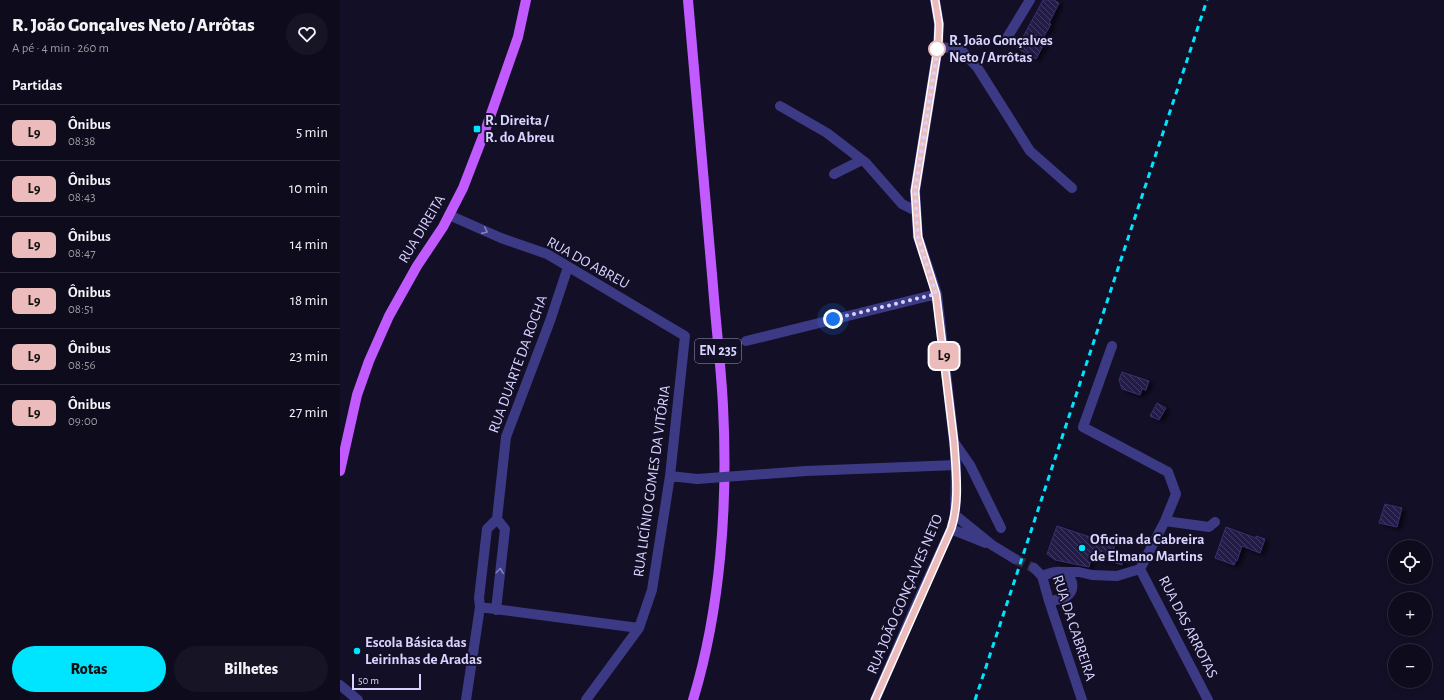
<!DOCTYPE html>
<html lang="pt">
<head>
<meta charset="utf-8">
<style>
	body { margin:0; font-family:"Alegreya Sans",sans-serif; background:#171425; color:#f1f3f6; height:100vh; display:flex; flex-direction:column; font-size:15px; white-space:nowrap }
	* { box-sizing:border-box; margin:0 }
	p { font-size:13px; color:#9b9ba3 }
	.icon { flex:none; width:22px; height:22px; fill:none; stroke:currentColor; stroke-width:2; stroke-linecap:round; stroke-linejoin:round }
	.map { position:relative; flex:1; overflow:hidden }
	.panel { display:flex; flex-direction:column; background:#0e0b1c; width:340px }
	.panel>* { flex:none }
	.badge { padding:0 8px; border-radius:6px; font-size:14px; line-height:26px }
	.tools { position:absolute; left:1048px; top:540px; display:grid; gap:8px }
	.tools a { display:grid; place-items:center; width:44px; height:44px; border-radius:50%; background:#0e0b1c; box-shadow:0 2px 6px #0003,0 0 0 1px #2e2b3b; font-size:20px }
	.scale { position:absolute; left:12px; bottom:10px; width:69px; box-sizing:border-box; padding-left:4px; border:2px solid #d9d4ff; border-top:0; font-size:11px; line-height:14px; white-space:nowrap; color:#d9d4ff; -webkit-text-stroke:3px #130f26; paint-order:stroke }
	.you { position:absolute; width:20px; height:20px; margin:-10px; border:3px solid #fff; border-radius:50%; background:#1a73e8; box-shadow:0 0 0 6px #1a73e833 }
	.map>.badge { position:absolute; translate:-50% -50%; box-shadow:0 0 0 2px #fff }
	h2 { padding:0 12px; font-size:15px; line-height:36px }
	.round { display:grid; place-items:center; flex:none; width:42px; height:42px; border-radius:21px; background:#171425 }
	.overview { display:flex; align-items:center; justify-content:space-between; height:68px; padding:0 12px }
	h1 { font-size:19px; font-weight:800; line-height:30px }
	.primary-button { display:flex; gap:8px; margin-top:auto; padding:8px 12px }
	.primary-button a { flex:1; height:46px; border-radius:24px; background:#00e5ff; color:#111; font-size:16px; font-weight:800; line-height:46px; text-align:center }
	.primary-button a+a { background:#171425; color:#f1f3f6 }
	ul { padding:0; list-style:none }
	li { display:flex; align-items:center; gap:12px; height:56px; padding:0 12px; border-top:1px solid #2e2b3b }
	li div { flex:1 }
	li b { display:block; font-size:15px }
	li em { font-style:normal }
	li .badge { min-width:44px; font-weight:700; text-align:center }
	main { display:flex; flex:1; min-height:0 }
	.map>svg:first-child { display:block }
</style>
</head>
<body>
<main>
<section class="panel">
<div class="overview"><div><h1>R. João Gonçalves Neto / Arrôtas</h1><p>A pé · 4 min · 260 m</p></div><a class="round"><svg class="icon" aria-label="heart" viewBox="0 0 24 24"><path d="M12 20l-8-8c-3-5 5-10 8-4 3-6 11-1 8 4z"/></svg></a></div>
<h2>Partidas</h2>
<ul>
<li><span class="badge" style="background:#ecbbbb;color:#111">L9</span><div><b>Ônibus</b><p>08:38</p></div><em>5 min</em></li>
<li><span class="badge" style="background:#ecbbbb;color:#111">L9</span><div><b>Ônibus</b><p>08:43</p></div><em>10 min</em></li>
<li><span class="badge" style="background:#ecbbbb;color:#111">L9</span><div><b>Ônibus</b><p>08:47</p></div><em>14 min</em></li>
<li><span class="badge" style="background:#ecbbbb;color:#111">L9</span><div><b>Ônibus</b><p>08:51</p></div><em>18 min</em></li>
<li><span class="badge" style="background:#ecbbbb;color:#111">L9</span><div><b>Ônibus</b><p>08:56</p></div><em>23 min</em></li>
<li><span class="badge" style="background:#ecbbbb;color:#111">L9</span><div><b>Ônibus</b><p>09:00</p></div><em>27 min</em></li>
</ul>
<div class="primary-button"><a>Rotas</a><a>Bilhetes</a></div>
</section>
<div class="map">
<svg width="1104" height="700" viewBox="0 0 1104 700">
	<defs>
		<pattern id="building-back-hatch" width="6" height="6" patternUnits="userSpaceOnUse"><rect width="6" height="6" fill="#241b47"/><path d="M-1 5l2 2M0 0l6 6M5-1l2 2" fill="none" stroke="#433b63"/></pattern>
		<filter id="shadow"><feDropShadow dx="4" dy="2.5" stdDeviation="2" flood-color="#0009"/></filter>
	</defs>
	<rect width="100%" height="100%" fill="#130f26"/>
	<path fill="url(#building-back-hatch)" stroke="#3b2d73" filter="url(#shadow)" d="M703,0H714L719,3L709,23L711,24L703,38L706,40L696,59L677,48Z
		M782,372L809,381L806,390L802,389L800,395L782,389L779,380Z
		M817,403L826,408L819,420L810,416Z
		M1045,504L1062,508L1057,527L1039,523Z
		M717,526L774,545V552L783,555L782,565L752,555L749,567L715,560L707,554Z
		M886,527L916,538V536L925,539L920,553L902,546L897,561L896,560L894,565L875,558Z"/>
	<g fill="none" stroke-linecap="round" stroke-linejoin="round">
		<path stroke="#312d47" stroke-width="10" stroke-dasharray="10 5" stroke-linecap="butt" d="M675,559L694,568"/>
		<path stroke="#3d3a85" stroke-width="10" d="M668,36L690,0
			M598,47L620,49L637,67L690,151L732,188
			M440,106L487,133L526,163L562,204L576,211
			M494,174L522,160
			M109,215L161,238L207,254L345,336L330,476L312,590L299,628L246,700
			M406,341L597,294
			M614,442L630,465L661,528
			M411,475L466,471L616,465
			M330,476L357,479
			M615,515L652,545L675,559
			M157,519L166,437L210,321L228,267
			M825,521L869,527L875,522
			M611,529L646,543
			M694,568L702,576L709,601L742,700
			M800,569L868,700
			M723,572H739L752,575L777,576L800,569L825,521L836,494L828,472L743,427L772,346
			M702,576C708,574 714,571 721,572C732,574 737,589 727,596C722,600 714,600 709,601
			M140,607L299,628
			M0,685L18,700
			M126,700L140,607L139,598L147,529L157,519L165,529L156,610
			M535,700L576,605L611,529L615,515L616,465L614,442L597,294L578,237L575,191L598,47L599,24L595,0"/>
		<path stroke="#c25bff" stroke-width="10" d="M348,0C356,95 365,190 373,286C376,326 381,366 383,406C388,502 381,608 353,700
			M0,471L17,395L29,361L49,316L77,266L103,227L123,188L145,131L178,37L186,0"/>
		<path stroke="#00e5ff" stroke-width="3" stroke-dasharray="6 5" stroke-linecap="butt" d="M635,700L867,0"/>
		<path stroke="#3d3a85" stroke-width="10" d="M357,479L411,475"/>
	</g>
	<defs><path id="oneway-chevron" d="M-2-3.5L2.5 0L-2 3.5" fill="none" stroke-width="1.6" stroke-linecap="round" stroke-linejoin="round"/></defs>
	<g stroke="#837fbc">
		<use href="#oneway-chevron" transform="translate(145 231) rotate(24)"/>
		<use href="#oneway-chevron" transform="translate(160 571) rotate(-83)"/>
	</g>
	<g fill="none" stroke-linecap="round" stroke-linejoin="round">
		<g stroke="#fff" stroke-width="9">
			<path id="line" d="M535,700L611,529C620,502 616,471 614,442L596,294L578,237L575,191L598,47L599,24L595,0"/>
		</g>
		<use href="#line" stroke="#ecbbbb" stroke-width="6"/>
		<path stroke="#d9d4ff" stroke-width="4" stroke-dasharray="0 7.2" d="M493,319L596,294L578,237L575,191L598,47L597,49"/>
	</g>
	<circle fill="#fff" stroke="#ecbbbb" stroke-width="2" cx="597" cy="49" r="8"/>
	<g fill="#00e5ff" stroke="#130f26" stroke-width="1.5">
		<rect x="133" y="125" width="8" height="8" rx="2"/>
		<circle cx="742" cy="548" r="4"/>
		<circle cx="17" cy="651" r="4"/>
	</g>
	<g text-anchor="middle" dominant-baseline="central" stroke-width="4" stroke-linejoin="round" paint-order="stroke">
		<rect fill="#130f26" stroke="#9e99be" stroke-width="1" x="355" y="339" width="46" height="24" rx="3"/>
		<g font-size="14" font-weight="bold" fill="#d9d4ff">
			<text x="378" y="351">EN 235</text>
		</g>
		<g font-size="15" font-weight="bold" fill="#d9d4ff" stroke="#130f26" text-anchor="start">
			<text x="609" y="40">R. João Gonçalves<tspan x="609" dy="17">Neto / Arrôtas</tspan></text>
		</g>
		<g font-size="15" font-weight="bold" fill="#d9d4ff" stroke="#130f26" text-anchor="start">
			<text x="145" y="120">R. Direita /<tspan x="145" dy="17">R. do Abreu</tspan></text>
			<text x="750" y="539">Oficina da Cabreira<tspan x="750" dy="17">de Elmano Martins</tspan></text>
			<text x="25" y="642">Escola Básica das<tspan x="25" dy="17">Leirinhas de Aradas</tspan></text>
		</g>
		<g font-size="15" fill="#d9d4ff" stroke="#130f26">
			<text transform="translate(82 229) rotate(-59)">RUA DIREITA</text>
			<text transform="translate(248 263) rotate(29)">RUA DO ABREU</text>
			<text transform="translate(178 364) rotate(-70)">RUA DUARTE DA ROCHA</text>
			<text transform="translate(312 481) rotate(-82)">RUA LICÍNIO GOMES DA VITÓRIA</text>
			<text transform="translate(565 594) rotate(-67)">RUA JOÃO GONÇALVES NETO</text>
			<text transform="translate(848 627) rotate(63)">RUA DAS ARROTAS</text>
			<text transform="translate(734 628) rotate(72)">RUA DA CABREIRA</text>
		</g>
	</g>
</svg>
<div class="tools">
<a><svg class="icon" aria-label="locate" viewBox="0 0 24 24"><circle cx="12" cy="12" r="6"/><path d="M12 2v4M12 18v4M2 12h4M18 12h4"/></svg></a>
<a>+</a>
<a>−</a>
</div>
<div class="scale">50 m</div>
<div class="you" style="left:493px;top:319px"></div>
<b class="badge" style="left:604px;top:356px;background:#ecbbbb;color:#111">L9</b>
</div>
</main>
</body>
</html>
